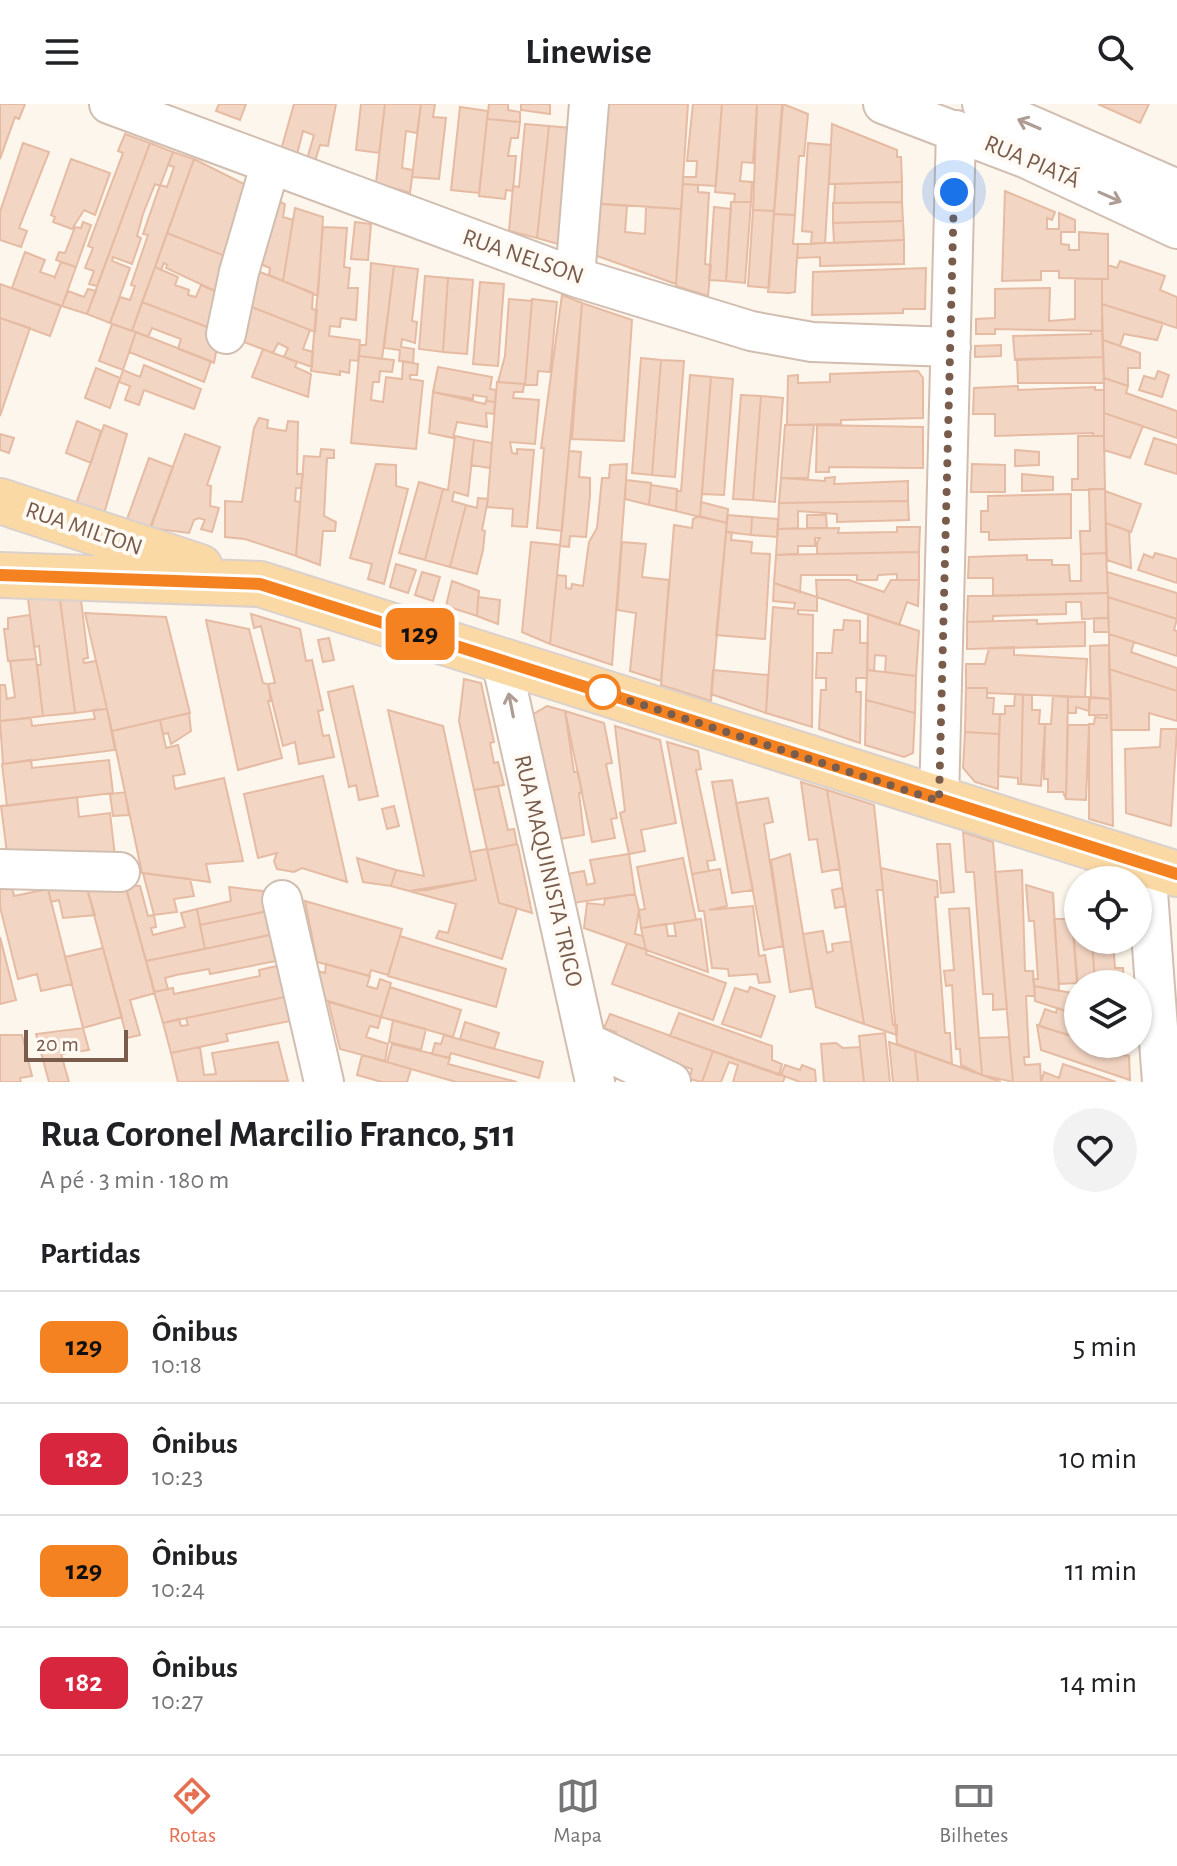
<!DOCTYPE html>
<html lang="pt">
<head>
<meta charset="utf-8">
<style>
	body { margin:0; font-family:"Alegreya Sans",sans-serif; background:#f2f2f2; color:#202124; height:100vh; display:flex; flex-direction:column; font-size:30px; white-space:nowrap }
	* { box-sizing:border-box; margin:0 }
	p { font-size:26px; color:#757577 }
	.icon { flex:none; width:44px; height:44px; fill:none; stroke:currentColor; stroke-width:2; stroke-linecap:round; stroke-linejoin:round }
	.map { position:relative; height:978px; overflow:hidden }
	.side { display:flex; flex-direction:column; background:#fff; flex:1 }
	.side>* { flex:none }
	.badge { padding:0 16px; border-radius:12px; font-size:28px; line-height:52px }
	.buttons { position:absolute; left:1064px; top:762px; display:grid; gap:16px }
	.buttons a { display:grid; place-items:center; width:88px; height:88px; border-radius:50%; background:#fff; box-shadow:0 2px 6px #0004; font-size:40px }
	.scale { position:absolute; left:24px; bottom:20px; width:104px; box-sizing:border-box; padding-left:8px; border:4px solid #7a5c4d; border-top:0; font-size:22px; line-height:28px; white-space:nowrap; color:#7a5c4d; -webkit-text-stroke:6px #fffaf3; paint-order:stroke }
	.you { position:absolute; width:40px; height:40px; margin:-20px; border:6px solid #fff; border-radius:50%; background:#1a73e8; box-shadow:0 0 0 12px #1a73e833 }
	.map>.badge { position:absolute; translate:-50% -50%; box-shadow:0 0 0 4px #fff }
	h2 { padding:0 40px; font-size:30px; line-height:72px }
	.round { display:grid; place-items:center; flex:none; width:84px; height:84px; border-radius:42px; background:#f2f2f2 }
	.head { display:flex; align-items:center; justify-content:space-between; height:136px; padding:0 40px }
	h1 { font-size:38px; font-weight:700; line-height:60px }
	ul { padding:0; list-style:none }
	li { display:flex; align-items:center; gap:24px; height:112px; padding:0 40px; border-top:2px solid #e0e0e0 }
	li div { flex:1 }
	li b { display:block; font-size:30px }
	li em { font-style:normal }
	li .badge { min-width:88px; font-weight:700; text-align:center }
	header { display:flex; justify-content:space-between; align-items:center; height:104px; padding:0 40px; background:#fff; font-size:36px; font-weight:700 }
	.menu { display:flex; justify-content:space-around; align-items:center; height:112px; border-top:2px solid #e0e0e0; background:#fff; font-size:22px; color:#757577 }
	.menu a { display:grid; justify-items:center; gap:4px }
	.menu .current { color:#e76f51 }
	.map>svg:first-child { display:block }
</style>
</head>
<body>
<header><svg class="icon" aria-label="menu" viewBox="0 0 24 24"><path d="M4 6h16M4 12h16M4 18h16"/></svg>Linewise<svg class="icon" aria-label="search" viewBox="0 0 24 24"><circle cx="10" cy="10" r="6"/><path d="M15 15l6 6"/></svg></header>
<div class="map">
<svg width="1177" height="978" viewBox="0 0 1177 978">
	<rect width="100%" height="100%" fill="#fdf6ec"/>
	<path fill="#f3d5c3" stroke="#e6bba3" stroke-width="2" d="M0,0H25L19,15L15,13L0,55Z
		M219,0H246L240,16L216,7Z
		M294,0H336L328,42L320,41L315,57L307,55L314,31L303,27L295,58L279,53Z
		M361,0H385L379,49L356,46Z
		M385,0H421L417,29L406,27L402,64L413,66L410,89L376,79Z
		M421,0H435L433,13L446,14L439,75L412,73Z
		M489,0H508V6L520,8V18L487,15Z
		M521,0H550V10L521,6Z
		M598,0H688L681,105L590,99Z
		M693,0H722L716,82L683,80V73H696L697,57H687Z
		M722,0H757L753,59L742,58L740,77L752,78L751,98H734L735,90L715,88Z
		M757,0H782L774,107L753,106Z
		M783,0L808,10L804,52H799L795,111L774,110Z
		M1098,0H1149L1140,19Z
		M460,3L488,7L479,89L451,86Z
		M487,15L520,18L518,34H511L508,52H516L513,87L506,86L505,95L479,92Z
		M525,20L549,22L537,134L509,127L513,82L519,83Z
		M832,20L897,46V53H901L902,78L829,80Z
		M549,22L571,24L565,142L537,134Z
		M125,30L150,39L97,182L89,180L94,167L85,164L93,144L88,142L123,49L118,47Z
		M23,39L49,48L19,124L27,127L21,143L0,136V108Z
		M150,39L173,48L160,82L155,80L143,110L137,132L141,134L132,160L113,153L112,157L130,164L110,219L87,210Z
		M808,39L831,41L825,139L811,140L812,128L802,127Z
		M173,48L194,55L132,227L110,219L120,193L130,196L135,182L131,181L148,131L143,130L160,81L167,83L174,63L168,61Z
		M71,55L110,69L95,111L84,106L72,125L53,118L55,113L51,111Z
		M194,55L246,81L230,154L167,129Z
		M897,78H902V98L834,99L835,80Z
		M683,80L698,81V88L709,89L705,160L711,161L708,192L676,182Z
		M1005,87L1055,108L1052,116L1047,114V125H1059V109L1075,116V128H1061V140L1069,141V146H1079V128L1108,130V175L1059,174V167H1041V176L1002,177Z
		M267,92L285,100L283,113L293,116L283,177L269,171L270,164L253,157Z
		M731,98H751L745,179L726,177Z
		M902,98L903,117L833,119V99Z
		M590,99L627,102L625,128L645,130L646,103L681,105L676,180L586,148Z
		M714,103L731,105L726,177L709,176Z
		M295,104L323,113L318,192L283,177Z
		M753,106L774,107L769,184L748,182Z
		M774,110L795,111L793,140H798L796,168L795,188L789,189L768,188Z
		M903,117L904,136L834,139L833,119Z
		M83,118L91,121L76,163L56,156L59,148L65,149L75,123L81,124Z
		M355,118L371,120L368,156L351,155Z
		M323,123L347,124L344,163L350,164L348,184H358L356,216L341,214L340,223L330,222L329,232L360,236L358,257L350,256L349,269L340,267V271L311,267Z
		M167,129L225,152L226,192L166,164L167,161L164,159L161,166L155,163Z
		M904,136V160L820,162V153L797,154L798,140Z
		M25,148L45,156L40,168L55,173L54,175L61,158L76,163L62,202L12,184Z
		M1120,157L1165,172L1160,186L1177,193V224L1102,200V175H1108V161L1117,164Z
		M371,159L394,162L382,255L359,252L360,241H366Z
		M394,162L418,165L412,217L417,218L415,239L402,235L401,243L414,245L413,259L399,257L400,246L384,244Z
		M155,163L178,173L175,181L189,186L188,191L196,193L201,181L226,192L220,228L142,198Z
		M250,164L313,189L312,205L317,206L315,228L242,199Z
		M926,164L925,205H903V209L812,211L813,168Z
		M425,172L448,174L443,248L419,245Z
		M448,174L473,176L467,250L443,248Z
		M1075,175H1102V227L995,225V230H976V215L995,214V185L1050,184L1049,217L1075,215Z
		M480,178L504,180L498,262L473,260Z
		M0,180L61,202L50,232L0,214Z
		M88,185L96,187L87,210L62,202L68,187L84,193Z
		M562,191L582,199L562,427L537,424L544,344H541Z
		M509,195L532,197L525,280L498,278L505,252Z
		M532,195L557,198L550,268L538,267L537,281H525Z
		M142,198L220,228L214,259L178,245L181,235L152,224L148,233L132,227Z
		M582,199L632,216L624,337L572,335Z
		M1102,200L1163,219L1157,236L1124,230L1120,242L1103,236Z
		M249,202L310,226L303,245L313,248L312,263L284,253L288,244L278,239L273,249L236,235Z
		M0,214L30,224L0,312Z
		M112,220L136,228L123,266L99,257Z
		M1091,227H1102L1103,253L1015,256L1013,232L1091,230Z
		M136,228L211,257L204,278L129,248Z
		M1103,236L1140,249V264H1128V282L1104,274Z
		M1001,241V252L975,253V242Z
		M263,245L297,258L295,263L311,270L308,293L252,273Z
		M359,252L394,256L392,268L380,267L379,278H373L371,296L383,298L386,273L402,275L403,257L418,260L417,271H410V275L423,277L416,345L351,339Z
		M1103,253L1104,279H1018L1017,255Z
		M641,254L661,256L652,371L632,369Z
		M661,256L684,257L675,373L652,371Z
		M144,261L201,285L194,305L144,286L139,301L125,296L130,282L119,278L123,266L140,273Z
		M438,263L492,273L490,285L496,286L495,298L486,297L487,293L473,291V295L433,288Z
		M96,264L120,274L110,304L85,294Z
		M918,267L923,274V314L841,316V320L787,321L788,272L798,271V279L830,278V270Z
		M1158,267L1169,271L1162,293L1139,286L1144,272L1155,275Z
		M690,271L711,273L700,413L676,407L677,387H681Z
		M711,273L733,275L724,391L702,390Z
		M1104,274L1128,282L1126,289L1177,307V334L1104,309Z
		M497,278L524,280L523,288H514L513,294L539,296L535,340L510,338L512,349L517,350V345L534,346L527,423L512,422L513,405L487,403Z
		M1018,282V286L1095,283V286H1104V332H1093V329L995,332V310H973L974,284Z
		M433,288L485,300L486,297L495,298L494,310L486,309L487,323L457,318L453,334L429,329Z
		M741,291L761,292L753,396L733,395Z
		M761,292L783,294L775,398L753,396Z
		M1104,309L1143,322L1130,354L1104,346Z
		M259,314L268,316L267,324L286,327L288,317L298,318L297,370H303L301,384H296L295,397L300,398L296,452L245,435L225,433V397L242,398L254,324Z
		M77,317L101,327L91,359L66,349Z
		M104,321L127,330L104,410L76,400Z
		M785,321H814L808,374H781Z
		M817,321L923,323V364L829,363V368H816Z
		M0,330L14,334L9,349L0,346Z
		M185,330L220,343L207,381L211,382L210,402L219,404L212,428L201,425L205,416L199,414L194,416L189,429L150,424Z
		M455,332L474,336L468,392L454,388L452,397L466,401L450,463L425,456L443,385L448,386Z
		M1078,332H1104L1105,385L1072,386V375H1078Z
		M1154,334L1177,341V370L1145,360Z
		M474,336L492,339L490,364L471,361Z
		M321,345L334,346V354H327L324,412L336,418L335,427H323L320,461L296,452L304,352L320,353Z
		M1015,346L1039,348V361L1015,362Z
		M569,347L581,348L579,373L590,374V391L586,433L570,432L569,443L560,442Z
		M149,354L173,363L150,426L126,418Z
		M376,360L396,361V382L408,385L384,480L368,475L372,460L350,454Z
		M627,360L626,376L612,561L550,540L557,471L566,472V484L571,485L572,480L583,482L589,438L597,424L602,374H609L610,361Z
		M972,360L1005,361V388H971Z
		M1022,370L1053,373V386L1022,387Z
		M835,373L834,380L908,377V397L779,399L781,374L825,377V374Z
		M626,376L651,379L649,401L625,395Z
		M419,378L443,385L425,456L399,449Z
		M651,381L677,385L676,407L649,401Z
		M1089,385H1105L1106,449L1081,450L1080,427H1090Z
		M1105,387L1141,400L1131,428L1106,419Z
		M1071,390V434L989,436V428H981V407H988V392Z
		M478,394L488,395L482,426L485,427L483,446L477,470L450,463L466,401L477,404Z
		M908,397L909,416L837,418V410L798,407V424L778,425L779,399Z
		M701,398L728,405L727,419L700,413Z
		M727,411L752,413L751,431L726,428Z
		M807,411H826L827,424H807Z
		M699,412L727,419L711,597L661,581L674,421L692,424L693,415Z
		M752,413L778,415L777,433L751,431Z
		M1106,419L1129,427L1131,464L1107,456Z
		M897,423H920L919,448L817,450V438L820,434H815V442H798V450L776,451L778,425L839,424L838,429L897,428Z
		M726,428H732L731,436L752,438L751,449L770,450L765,535L716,531Z
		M531,438L560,441L550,540L522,528Z
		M622,438L646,440L642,473L669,476L661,577L630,567L636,509L617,506Z
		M919,448V476H897V470L878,471L877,476H857V471H801L800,488L774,479L776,451Z
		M1106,449L1108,489L993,492V474H968L969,453L1027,451V456H1052V461H1069L1070,477H1081V450Z
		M1155,449L1177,455V479L1138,466L1144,450L1153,454Z
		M396,460L416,466L408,489L390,483Z
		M422,468L440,473L433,497L415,491Z
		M1107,468L1177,489V515L1108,493Z
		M816,476H849L884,488L891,476H919L918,502L907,498L899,521L817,493Z
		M452,477L479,487L477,512L446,502Z
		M774,479L817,493V507L798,506V510L813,511L812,623L766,609L773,503L794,505L795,499L773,497Z
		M27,486L59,488L75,609L43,612L37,561H41L39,542L34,543Z
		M59,488H80L88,554L83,555L84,559L96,557L107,605L75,609Z
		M1108,489V514L1082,515L1081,498H1066V510L993,512V517L967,518L968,492Z
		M478,493L500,496L498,520L477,512Z
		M1108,493L1177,515L1174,526L1177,527V552L1109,530Z
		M85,509L166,513L190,609L112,627Z
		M251,510L300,525L306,557L312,556L323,606L318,607L323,632L329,631L334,653L299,660L295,638L283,642L268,580L275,579L261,522L254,524Z
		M868,510L919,527L916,572L885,568L886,552L875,551L874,567L867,566Z
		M30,511L36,555L8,557L4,525H8V514Z
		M1094,514H1108L1109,528H1094Z
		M206,516L249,525L263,579L268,580L271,596L268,597L282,654L238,666Z
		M844,516L860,517V539H868L867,574H856V588H861L860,639L819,625L821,586H826V574H816L817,549H832L834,526H843Z
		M1037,516V520L1085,518V542L967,545V518Z
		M1109,530L1134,538L1131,548L1177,564V587L1109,565Z
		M329,534L334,556L323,558L318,536Z
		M1109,541L1111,595L1091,594L1090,542Z
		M1014,543V551L1087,555L1085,593L987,589V584H966V560H985L989,544Z
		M36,555L43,612L0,617V581H5L7,595L15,593L10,557Z
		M1109,565L1177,587V617L1149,609V626H1111Z
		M713,566L768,571L766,609L711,590Z
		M867,566L916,572L915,609L866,596Z
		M464,575L481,579L494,638L490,639L494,659L498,658L504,681L474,686L459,617Z
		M353,582L378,692L359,696L356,681L349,683L328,588Z
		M966,584H987V594H994L993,610H1000L999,630L965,628Z
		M1015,590L1023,591L1021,680H1018V674L998,672L1000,610H1005V602H1014Z
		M1023,591H1032V606H1040L1039,620H1045L1041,682L1021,680Z
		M1053,592L1068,593L1066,695L1063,688H1048V675H1044L1045,620H1051Z
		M1068,593H1089V607L1076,603V609H1068Z
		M1090,593L1111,595L1113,722L1089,715V620H1094L1095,613L1107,614V611H1089Z
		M866,596L915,609L913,649L904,653L865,641Z
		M547,602L565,607L574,668H578L582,688L579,689L584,731L559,735L530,612Z
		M107,605L115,646L3,660L0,617L31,614L32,622L95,615L93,606Z
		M388,606L443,622L476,776L427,786L409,787L391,782L396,766L424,772Z
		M565,607L604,619L612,659L606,660L617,714L611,715L615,734L592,738Z
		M189,609L191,627L171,640L168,629L163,630L160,616Z
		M160,616L166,644L178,641L185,670L173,672L175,685L224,674L243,757L206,760L210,778L142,769L112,627Z
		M1068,621H1089L1086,696L1066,695Z
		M615,622L660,636L676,719L641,726L645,747L629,750L620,709L625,707Z
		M1161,625H1177L1171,722L1126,709L1125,645L1160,643Z
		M965,628L999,630L998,685L975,678L963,664Z
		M667,638L698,647L701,665L696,666L715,756L707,757L709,767L692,770Z
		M31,656L32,664L109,656L113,689L7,702L2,660Z
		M323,672L347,778L302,764L294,768L277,765L274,757L277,749L258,754L244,690Z
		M732,676L753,786L732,789L712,678Z
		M801,678L827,686L840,765L822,768L817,735L809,736Z
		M498,682L508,726L514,725L517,740L487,746L474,686Z
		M827,686L874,701L883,786H877L893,921H897V931L864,920Z
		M125,688L129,711L113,712L110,690Z
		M77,693L79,713L110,709L115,752L7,749L1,702Z
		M768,694L773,718L764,720L783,842L764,846L736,699Z
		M394,702L399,722L387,725L382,705Z
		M963,728L993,738L1007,905L993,906V890H983L974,768H966Z
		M517,740L518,742L532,809L499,799L487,746Z
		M937,740H950L954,788L941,789Z
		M487,745L499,799L517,804L502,855L436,834L439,827L448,829L456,800L409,787L476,776L470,748Z
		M629,750L635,790L573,799L567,770L584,767L587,781L595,779L590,756Z
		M790,750L812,884L790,888L771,756Z
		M357,754L396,766L391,782L363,778Z
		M683,754L696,816L641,824L639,806L645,805L637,763Z
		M881,764L937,777L938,793H935L945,929H950L952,960L897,940Z
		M720,765L727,802L709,806L753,802L759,852L765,851L770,878L759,879L757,870L729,872L728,865L712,864L704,807H699L692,770Z
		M1022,766L1025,867H1033L1035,892H1026L1029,953H1024L1025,961L1040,960L1041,978H1013L995,768Z
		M143,769L190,775L194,792L174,795L177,808L154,811Z
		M0,780H11L14,792L48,785L72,880L41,887L37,870L18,875L0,803Z
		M47,781H86L95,811L63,814L59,796L51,798Z
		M86,781H125L127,787L155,889L130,896L140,931L127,934Z
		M125,781L140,782L148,812L154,811L156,823L151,824L153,831L185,823L181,809L197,805L205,845L146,857Z
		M1026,781L1053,789L1059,887L1034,882L1033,875H1038L1034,817H1029Z
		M229,783L263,787L268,807L200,821L197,805L231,797Z
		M842,784L846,802L835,804L832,786Z
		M635,790L639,806L635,830L643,832L646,846L584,824L587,799L604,801L605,795Z
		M305,797L402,825L388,871L371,866L369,872L317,858Z
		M969,804L979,934L982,971L961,961L960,945H956L952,881L946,882L944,867L954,866L949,805Z
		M268,807L273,830L205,845L200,821Z
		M701,815L708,868L646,846L641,824L666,820L668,832H676L674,819Z
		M1054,815H1072L1077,879L1059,880Z
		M1073,822H1078V836H1092L1095,880H1078V885Z
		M823,827L827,849L833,847L832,840L851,837L864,920L816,903L803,830Z
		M270,831L276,857L210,870L209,865L176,871L165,874L168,885L154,888L146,857Z
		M400,832L506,865L496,903L388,872Z
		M0,833L16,896L0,900Z
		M1092,836H1113L1115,864H1123L1124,880H1095Z
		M627,839L647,846L646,850L726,879L713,916L612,880Z
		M103,844L122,913L83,924L65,853Z
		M326,860L370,872L367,882L377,885L380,875L391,879L381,913L325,897L317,867L325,869Z
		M277,862L285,893L163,919L154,888L173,884L174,890L260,872L259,866Z
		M1034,882L1078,890V911L1035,897Z
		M390,883L461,906L453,933L381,913Z
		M750,883L775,892L761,933L722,920L735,884L748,888Z
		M285,893L290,917L226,930L228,937L171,949L163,919L179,915L181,922L188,921L186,914Z
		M328,897L381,913L378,924L370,922L366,933L388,940L385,957L340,945Z
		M1057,904L1078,911V934L1039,922L1045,905L1056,909Z
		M679,909L772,942V956L782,960L779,971L670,932Z
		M610,910L713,947L702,978L689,975L692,965L613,936L616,928L604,924Z
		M393,916L426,925L421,946L389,938Z
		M465,918L499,929L494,945L460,935Z
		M1037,921L1078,934V940H1087L1085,946L1129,952L1130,976L1041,946Z
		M83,924L89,946L61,950L69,978H49L36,930Z
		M885,929L890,978H864L859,932Z
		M0,931H22L32,972L20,974L21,978H0Z
		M444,931L543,958L539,974L451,949L449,954L432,950L435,939L441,940Z
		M1009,933L1013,978L982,971L979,934Z
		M278,938L288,977L178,978L171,949L200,943L204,971L216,970L212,949Z
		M889,938L915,947L918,978H893Z
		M836,939L843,944L860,943L864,978H824L821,940Z
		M392,940L450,954L448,960L517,978H456L387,958Z
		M713,947L785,972L783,978H733L738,961L729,958L721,978H702Z
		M915,947L982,971L1001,978H918Z
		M362,951L411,965L407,978H382L357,971Z
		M1063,960L1116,978H1041L1044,968L1059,974Z
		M785,961L800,966L802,961L815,966L816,978H800L781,971Z"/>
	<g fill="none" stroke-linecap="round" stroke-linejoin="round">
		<g stroke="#d1beb0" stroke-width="42">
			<path id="minor" d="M109,0L575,173L751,227L812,238L951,243
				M883,0L1025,54L1177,125
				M982,0L1177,85
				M575,173L589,0
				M226,230L239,168L270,62
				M501,556L595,978
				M939,697L956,26
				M1146,761L1162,978
				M0,765L120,768
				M282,796L324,978
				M588,939L671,978"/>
		</g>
		<g stroke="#dad1cd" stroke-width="48">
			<path id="major" d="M0,397L200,463
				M0,471L260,480L1177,770"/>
		</g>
		<use href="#minor" stroke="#fff" stroke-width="38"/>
		<use href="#major" stroke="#fbd9a5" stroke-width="44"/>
	</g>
	<defs><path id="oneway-shaft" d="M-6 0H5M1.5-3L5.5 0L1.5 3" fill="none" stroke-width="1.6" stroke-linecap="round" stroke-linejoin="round" transform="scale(2)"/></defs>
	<g stroke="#af9d94">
		<use href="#oneway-shaft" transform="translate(1029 20) rotate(-157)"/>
		<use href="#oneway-shaft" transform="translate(1110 93) rotate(24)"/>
		<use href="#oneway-shaft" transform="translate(511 601) rotate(-101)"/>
	</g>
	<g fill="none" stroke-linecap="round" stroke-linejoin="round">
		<g stroke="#fff" stroke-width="18">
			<path id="line" d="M0,471L260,480L1177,770"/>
		</g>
		<use href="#line" stroke="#f58220" stroke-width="12"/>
		<path stroke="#7a5c4d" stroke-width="8" stroke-dasharray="0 14.4" d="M603,588L939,697L954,88"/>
	</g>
	<circle fill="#fff" stroke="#f58220" stroke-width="4" cx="603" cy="588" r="16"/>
	<g text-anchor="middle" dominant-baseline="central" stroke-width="8" stroke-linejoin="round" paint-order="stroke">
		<g font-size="24" fill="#7a5c4d" stroke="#fffaf3">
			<text transform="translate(1032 58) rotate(23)">RUA PIATÁ</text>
			<text transform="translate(523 153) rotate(19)">RUA NELSON</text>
			<text transform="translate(84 425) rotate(19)">RUA MILTON</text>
			<text transform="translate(548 767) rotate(77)">RUA MAQUINISTA TRIGO</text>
		</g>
	</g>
</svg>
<div class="buttons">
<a><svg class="icon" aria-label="locate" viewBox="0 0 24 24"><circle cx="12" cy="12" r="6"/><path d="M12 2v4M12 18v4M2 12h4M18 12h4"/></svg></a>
<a><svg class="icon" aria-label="layers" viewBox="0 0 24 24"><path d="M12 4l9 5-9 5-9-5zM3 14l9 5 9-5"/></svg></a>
</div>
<div class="scale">20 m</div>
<div class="you" style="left:954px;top:88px"></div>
<b class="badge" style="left:420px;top:530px;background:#f58220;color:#111">129</b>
</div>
<section class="side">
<div class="head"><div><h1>Rua Coronel Marcilio Franco, 511</h1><p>A pé · 3 min · 180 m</p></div><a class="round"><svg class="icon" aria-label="heart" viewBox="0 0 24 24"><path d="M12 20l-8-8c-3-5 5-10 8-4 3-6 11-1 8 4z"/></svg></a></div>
<h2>Partidas</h2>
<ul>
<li><span class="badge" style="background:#f58220;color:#111">129</span><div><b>Ônibus</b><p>10:18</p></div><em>5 min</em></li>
<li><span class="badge" style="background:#d7263d;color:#fff">182</span><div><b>Ônibus</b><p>10:23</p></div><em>10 min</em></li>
<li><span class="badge" style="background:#f58220;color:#111">129</span><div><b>Ônibus</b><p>10:24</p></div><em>11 min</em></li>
<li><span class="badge" style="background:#d7263d;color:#fff">182</span><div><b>Ônibus</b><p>10:27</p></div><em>14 min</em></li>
</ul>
</section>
<nav class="menu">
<a class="current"><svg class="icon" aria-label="directions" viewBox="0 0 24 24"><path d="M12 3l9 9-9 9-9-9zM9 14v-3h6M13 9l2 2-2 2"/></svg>Rotas</a>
<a><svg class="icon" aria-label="map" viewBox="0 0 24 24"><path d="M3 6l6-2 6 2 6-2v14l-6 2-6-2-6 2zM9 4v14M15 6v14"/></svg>Mapa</a>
<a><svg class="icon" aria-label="tickets" viewBox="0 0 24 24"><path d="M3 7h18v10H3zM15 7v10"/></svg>Bilhetes</a>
</nav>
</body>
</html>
